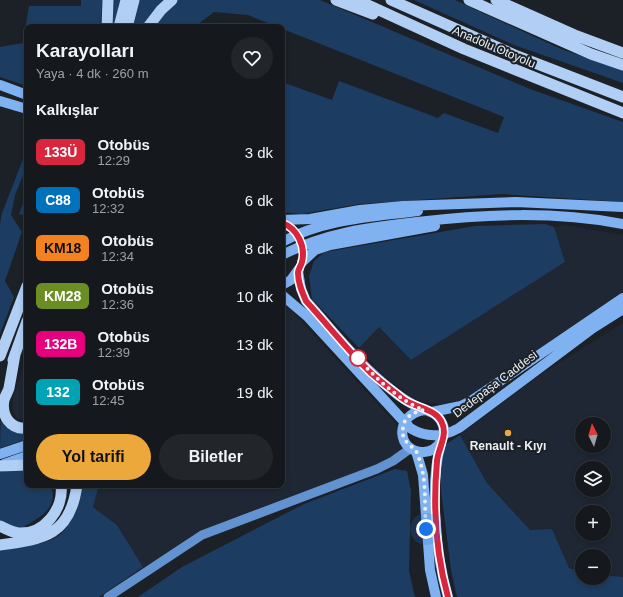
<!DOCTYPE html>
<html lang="tr">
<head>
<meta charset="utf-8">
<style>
	body { margin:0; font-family:Helvetica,sans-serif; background:#22262a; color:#f1f3f6; height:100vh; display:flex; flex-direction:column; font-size:15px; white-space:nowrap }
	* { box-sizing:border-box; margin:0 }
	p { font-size:13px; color:#9da0a4 }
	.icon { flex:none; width:22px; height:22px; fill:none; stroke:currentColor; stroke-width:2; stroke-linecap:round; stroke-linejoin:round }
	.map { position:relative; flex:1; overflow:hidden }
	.side { position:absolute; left:24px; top:24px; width:261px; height:464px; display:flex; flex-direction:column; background:#15191d; border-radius:8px; box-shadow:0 2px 6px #0003,0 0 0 1px #34383b }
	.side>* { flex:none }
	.badge { padding:0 8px; border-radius:6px; font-size:14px; line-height:26px }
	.needle { width:26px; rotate:355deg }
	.buttons { position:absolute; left:575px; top:417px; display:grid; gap:8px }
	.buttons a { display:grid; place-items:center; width:36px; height:36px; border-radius:50%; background:#15191d; box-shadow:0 2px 6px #0003,0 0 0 1px #34383b; font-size:20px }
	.you { position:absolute; width:20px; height:20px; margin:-10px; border:3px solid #fff; border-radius:50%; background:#1a73e8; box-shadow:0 0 0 6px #1a73e833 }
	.map>.badge { position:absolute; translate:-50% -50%; box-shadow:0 0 0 2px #fff }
	h2 { padding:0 12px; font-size:15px; line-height:36px }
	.round { display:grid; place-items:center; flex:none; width:42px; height:42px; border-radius:21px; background:#22262a }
	.headline { display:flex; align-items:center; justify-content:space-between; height:68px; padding:0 12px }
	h1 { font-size:19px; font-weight:700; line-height:30px }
	.primary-button { display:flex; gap:8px; margin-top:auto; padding:8px 12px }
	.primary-button a { flex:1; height:46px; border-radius:24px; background:#eda83b; color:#111; font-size:16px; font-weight:700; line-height:46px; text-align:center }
	.primary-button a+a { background:#22262a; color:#f1f3f6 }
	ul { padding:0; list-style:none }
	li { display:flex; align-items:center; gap:12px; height:48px; padding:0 12px }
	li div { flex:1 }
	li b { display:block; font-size:15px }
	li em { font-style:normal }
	li .badge { min-width:44px; font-weight:700; text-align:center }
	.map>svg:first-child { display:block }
</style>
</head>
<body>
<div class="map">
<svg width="623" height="597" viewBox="0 0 623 597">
	<rect width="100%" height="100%" fill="#1c2127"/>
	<path fill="#1e2733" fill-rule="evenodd" d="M566,225L623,235V291L464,400L447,405L430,403L412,398L383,375L359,348L379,327L411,360L565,262L554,227Z
		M282,306L290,309L396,424L402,446L398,455L372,468L200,535L143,567L117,525L93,507L99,485H282Z
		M623,323V577L604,575V556H582V571L569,568L552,529L530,530L487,483L460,435L541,374ZM582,424H604V446H582ZM582,468H604V490H582ZM582,512H604V534H582Z
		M27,357V419L26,420L18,419L13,412V398Z"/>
	<path fill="#1d3c61" d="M81,0H103L100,27H27V86L0,77V47L23,43L29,6H81Z
		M112,0H121L114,27H111Z
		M138,0H166L143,27H131Z
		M178,0H320L530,89L623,122V202L502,194L360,204L301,214L282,212V82L332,100L339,81L438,118L444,113L498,133L504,117L248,15L214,12L194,27H152L166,9Z
		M414,0H455L561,49L623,70V83L514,45Z
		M27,149V166L15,195L11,215L22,232L5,281L14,297L0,334V225L2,213Z
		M27,192V216L19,214Z
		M545,224L554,227L565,262L411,360L379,327L359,348L312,299L309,276L314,261L325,252L475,226Z
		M1,414C8,430 10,432 27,432V439L0,448Z
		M460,435L487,483L530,530L552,529L569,568L582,571V578H604V575L623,577V597H457L451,570L441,490L440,465L445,445Z
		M27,468V485H51C58,508 42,516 25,526V529L12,527L0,522V472Z
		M395,469L407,471L411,491L409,571L415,597H138L182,567L304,504Z
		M81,485H99L93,507L117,525L143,567L99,597H0V550C53,543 72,543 81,485Z"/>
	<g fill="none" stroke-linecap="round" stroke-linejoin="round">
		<path stroke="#6292cf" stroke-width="9" d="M108,597L202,535L377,469L393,461L411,448"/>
		<path stroke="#80b2f1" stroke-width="10" d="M0,85L27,95
			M0,101L27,109
			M282,220L310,219L360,210L403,206L516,202L623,207
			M282,242C323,219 373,217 418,211
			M282,255C325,233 370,227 417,222C487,214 554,211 623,224
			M302,262L315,250L330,245L435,226
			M298,271L301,289L306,301C328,325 348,351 372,373C380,381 389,388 398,395C404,399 409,403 416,406C425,411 436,411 441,421C449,434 439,451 424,452C397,453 393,415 424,410
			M282,285L291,280L299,269
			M282,295L308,317L410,428C426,438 443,437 459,428L593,328L623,309
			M432,412L461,406L471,401L623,298
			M441,443C429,484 436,556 448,597
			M416,451L423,475L430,570L436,597
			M0,454L27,445
			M4,464L27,456"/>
		<path stroke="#b1cef4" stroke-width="11" d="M336,0L373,14
			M357,0L464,49L623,113
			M391,0L517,56L623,97
			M469,0L591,54L623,65
			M496,0L577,36L623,53
			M107,27L108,0
			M119,27L126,0
			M127,27L134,0
			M148,27L161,10L172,0
			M15,354C13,366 11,377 9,388C8,392 5,396 4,400C1,415 10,430 27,428
			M0,356L27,286
			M13,360L27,321
			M0,466L27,465
			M0,526C6,529 12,532 18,533C44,535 64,509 61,485
			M0,545C44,539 70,536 77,485"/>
	</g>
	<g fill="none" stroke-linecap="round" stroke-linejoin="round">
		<g stroke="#fff" stroke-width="9">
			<path id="line" d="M282,223C297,228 306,246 302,262C301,266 298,269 298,273C298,283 302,292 306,301C328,325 348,351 371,373C381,382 392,390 402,398C414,408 436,408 442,423C448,435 438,449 437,461C433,505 436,554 448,597"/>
		</g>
		<use href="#line" stroke="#d7263d" stroke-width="6"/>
		<path stroke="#ebeff3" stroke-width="4" stroke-dasharray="0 7.2" d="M358,358C374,377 401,402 424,410C414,412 404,416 403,428C401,440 408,443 415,450C418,453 419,458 420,462C427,482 424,507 426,529"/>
	</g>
	<circle fill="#fff" stroke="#d7263d" stroke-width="2" cx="358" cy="358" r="8"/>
	<circle fill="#eda83b" stroke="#1c2127" stroke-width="1.5" cx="508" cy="433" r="4"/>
	<g text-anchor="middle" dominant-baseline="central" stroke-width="4" stroke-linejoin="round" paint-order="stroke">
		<g font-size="12" fill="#ebeff3" stroke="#1c2127">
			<text transform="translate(494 47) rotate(23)">Anadolu Otoyolu</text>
			<text transform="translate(495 384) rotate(-37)">Dedepaşa Caddesi</text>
		</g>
		<g font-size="12" font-weight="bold" fill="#ebeff3" stroke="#1c2127">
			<text x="508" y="446">Renault - Kıyı</text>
		</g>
	</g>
</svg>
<div class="buttons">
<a><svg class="needle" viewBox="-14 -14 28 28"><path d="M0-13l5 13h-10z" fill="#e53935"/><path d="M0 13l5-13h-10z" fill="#9da0a4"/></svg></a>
<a><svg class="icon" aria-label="layers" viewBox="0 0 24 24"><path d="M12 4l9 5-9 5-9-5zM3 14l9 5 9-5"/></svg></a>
<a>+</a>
<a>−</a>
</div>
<div class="you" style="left:426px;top:529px"></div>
<section class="side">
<div class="headline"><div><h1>Karayolları</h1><p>Yaya · 4 dk · 260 m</p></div><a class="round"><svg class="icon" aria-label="heart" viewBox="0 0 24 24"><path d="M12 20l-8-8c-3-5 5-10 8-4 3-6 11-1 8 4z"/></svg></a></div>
<h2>Kalkışlar</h2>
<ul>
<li><span class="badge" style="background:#d7263d;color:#fff">133Ü</span><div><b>Otobüs</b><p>12:29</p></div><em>3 dk</em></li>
<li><span class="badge" style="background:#0072bc;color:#fff">C88</span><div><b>Otobüs</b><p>12:32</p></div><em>6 dk</em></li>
<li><span class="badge" style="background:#f58220;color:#111">KM18</span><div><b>Otobüs</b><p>12:34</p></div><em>8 dk</em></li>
<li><span class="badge" style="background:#6b8e23;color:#fff">KM28</span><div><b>Otobüs</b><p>12:36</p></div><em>10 dk</em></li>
<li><span class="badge" style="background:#e6007e;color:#fff">132B</span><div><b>Otobüs</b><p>12:39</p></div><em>13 dk</em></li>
<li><span class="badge" style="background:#00a3b4;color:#fff">132</span><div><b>Otobüs</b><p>12:45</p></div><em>19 dk</em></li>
</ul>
<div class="primary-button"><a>Yol tarifi</a><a>Biletler</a></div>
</section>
</div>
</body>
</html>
